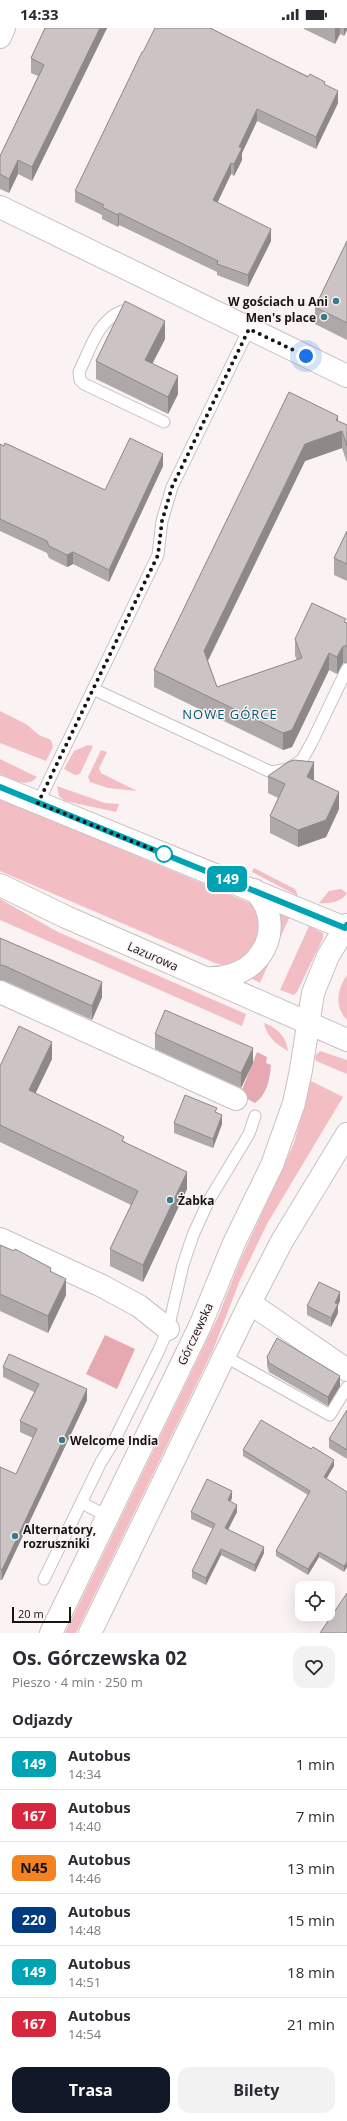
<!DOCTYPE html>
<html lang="pl">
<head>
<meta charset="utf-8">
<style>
	body { margin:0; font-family:"Open Sans",sans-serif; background:#f2f2f3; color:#2b2b33; height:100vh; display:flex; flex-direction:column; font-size:15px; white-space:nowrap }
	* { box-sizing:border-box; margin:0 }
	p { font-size:13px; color:#7c7c81 }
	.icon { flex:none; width:22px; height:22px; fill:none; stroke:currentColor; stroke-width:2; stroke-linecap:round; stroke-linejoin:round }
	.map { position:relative; height:1605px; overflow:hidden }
	.details { display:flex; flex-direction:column; background:#fff; flex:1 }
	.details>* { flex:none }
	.badge { padding:0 8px; border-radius:6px; font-size:14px; line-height:26px }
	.tools { position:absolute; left:295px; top:1553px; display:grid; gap:8px }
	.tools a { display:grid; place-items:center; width:40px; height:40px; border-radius:8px; background:#fff; box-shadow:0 4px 16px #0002; font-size:20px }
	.scale { position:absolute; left:12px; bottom:10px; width:59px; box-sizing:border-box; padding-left:4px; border:2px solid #171414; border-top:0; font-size:11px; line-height:14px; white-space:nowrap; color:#171414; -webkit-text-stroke:3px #faf2f3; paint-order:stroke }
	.you { position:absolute; width:20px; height:20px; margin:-10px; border:3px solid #fff; border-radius:50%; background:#1a73e8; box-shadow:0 0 0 6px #1a73e833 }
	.map>.badge { position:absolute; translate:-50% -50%; box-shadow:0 0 0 2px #fff }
	h2 { padding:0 12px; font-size:15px; line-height:36px }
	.round { display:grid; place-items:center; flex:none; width:42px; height:42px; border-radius:12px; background:#f2f2f3 }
	.head { display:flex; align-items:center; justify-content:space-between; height:68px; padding:0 12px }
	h1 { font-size:19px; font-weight:700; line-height:30px }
	.action { display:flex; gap:8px; margin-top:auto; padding:8px 12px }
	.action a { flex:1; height:46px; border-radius:12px; background:#111827; color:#fff; font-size:16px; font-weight:700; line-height:46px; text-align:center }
	.action a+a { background:#f2f2f3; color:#2b2b33 }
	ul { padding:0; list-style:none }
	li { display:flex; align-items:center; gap:12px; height:52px; padding:0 12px; border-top:1px solid #e1e1e2 }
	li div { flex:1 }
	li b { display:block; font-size:15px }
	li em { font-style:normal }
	li .badge { min-width:44px; font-weight:700; text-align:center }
	.status { display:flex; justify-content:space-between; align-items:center; height:28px; padding:0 20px; background:#fff; direction:ltr }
	.status svg { height:11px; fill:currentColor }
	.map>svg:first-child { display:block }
</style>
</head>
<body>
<div class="status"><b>14:33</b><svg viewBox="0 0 49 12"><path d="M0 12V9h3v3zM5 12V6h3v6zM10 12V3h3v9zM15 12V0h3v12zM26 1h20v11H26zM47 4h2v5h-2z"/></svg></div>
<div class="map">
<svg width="347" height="1605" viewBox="0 0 347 1605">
	<rect width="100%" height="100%" fill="#faf2f3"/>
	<path fill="#f2bec4" d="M0,683L26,696L39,707L51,712L53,719L46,733L0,715Z
		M88,717L93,718L80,746L75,747L64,741L74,723Z
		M101,722L107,724L99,740L101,745L137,763L108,760L90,754L88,749Z
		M0,731L37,749C26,761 12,751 0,746Z
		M57,758L105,775L119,776L116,784L65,773L59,768Z
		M0,771L250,875C268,891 256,912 248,929L226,938L215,935L0,843Z
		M254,840L295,861L298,868L252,844Z
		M341,861L347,865C342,874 329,876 319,875L329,863Z
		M0,871L58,904L246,986L242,998L0,892Z
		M278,885L289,890L260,955L250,950Z
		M309,898L323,905V910L297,964L294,967L280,962Z
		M347,947V992C334,978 337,962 347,947Z
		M264,995C276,999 287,1009 288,1023C277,1017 266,1008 264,995Z
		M320,1023L347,1032V1046L316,1033L315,1028Z
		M311,1053L343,1069L267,1196L240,1252L213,1322L76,1605H65L218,1289L240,1233L294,1115Z"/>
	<path fill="#e7a9b1" d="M257,1024L267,1029L266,1035L271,1037C270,1050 267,1067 255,1075L240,1067Z
		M105,1307L135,1321L117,1361L86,1346Z"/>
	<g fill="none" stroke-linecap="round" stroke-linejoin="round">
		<g stroke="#c8c0c1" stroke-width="13">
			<path id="lane" d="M122,283C97,293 90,322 79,344L80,352L84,356L164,394
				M93,661L271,744L288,741L302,732L312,714L347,641
				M38,775L158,527L162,493L172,459L249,301
				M224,1328L330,1387L347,1359
				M82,1475L107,1488
				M44,1551L101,1434L114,1413L159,1322L168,1301L183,1237L193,1207L209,1172L249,1106L255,1088"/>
		</g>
		<g stroke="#c8c0c1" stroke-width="24">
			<path id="street" d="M0,9L4,0
				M0,179L347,348
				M0,964L236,1071
				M0,1211L102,1258L139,1278L168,1301
				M250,1275L347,1342"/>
		</g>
		<g stroke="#c8c0c1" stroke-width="24">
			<path id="secondary" d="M0,759L347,901
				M0,857L66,889L347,1012
				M205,950C222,951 244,946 256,932C275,911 274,881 254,862
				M51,1605L200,1298L234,1215L272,1137L294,1075L301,1042L313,965L328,928L347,897
				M90,1605L250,1275L282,1213L347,1106"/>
		</g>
		<use href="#lane" stroke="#fff" stroke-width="11"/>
		<use href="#street" stroke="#fff" stroke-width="22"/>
		<use href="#secondary" stroke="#fff" stroke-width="22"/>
	</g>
	<path fill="#afa8a9" d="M45,0H107L32,153L18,146L9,165L0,161V128L38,48L31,45V30Z
		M211,0L259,25L325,56L338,75L316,121L257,93L242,125V132L234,148L231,146L217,175L271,213L248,259L217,247V244L119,197L118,199L102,191V187L75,174V163L143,24Z
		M304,0H347L344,8L340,6L335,16L304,1Z
		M347,213V312L315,296V279Z
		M165,311L152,336L178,366L168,386L96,351V333Z
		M289,364L338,393L347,397V435L342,420L305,433L208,633L217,659L297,632L295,628V611L346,594L347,595V635H343L337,646L329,642L292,719L283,722L154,659V642Z
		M0,416L105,462L163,438L109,554L73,536L67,539L49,530L47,525L0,503Z
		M347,503V553L334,547V530Z
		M268,748L314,751V752L339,781L326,809L298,819L270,805V788L278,770L268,765Z
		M0,910L102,969L92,992L5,953L0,952Z
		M155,1006L253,1035L241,1060L155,1021Z
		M52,1031L35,1065L124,1113L187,1161L143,1254L110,1238V1221L131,1177L0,1114V1038Z
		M217,1084L222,1096L213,1120L174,1105V1095Z
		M0,1217L51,1244L66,1267L48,1305L0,1283Z
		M340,1273L338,1277V1285L331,1299L307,1287V1278Z
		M267,1329L340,1358L328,1378L269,1344L267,1338Z
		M3,1339L87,1372L2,1552H0V1439L16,1446L33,1410L20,1404V1393L34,1364L3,1349Z
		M347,1382V1431L329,1420V1411Z
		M243,1422L334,1438L326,1451L347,1464L344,1544L319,1529L308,1547L276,1528V1523L308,1467L243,1428Z
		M232,1470L230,1473L237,1484L228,1502L264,1525L255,1544L221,1527L206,1557L192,1550V1543L213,1501L191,1491V1484Z"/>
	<path fill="#8e8889" d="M100,0H107L32,153V139Z
		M335,0H340V6L335,16Z
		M344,0H347V2L344,8Z
		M338,63V75L316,121V109Z
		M257,81V93L242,125V132L234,148V136L239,119Z
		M18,132V146L9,165V151Z
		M231,135V146L213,184V172Z
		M119,185V197L118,199V187Z
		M271,201V213L248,259V247Z
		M165,293V311L145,350V332Z
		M178,348V366L168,386V369Z
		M338,388V404L342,403V420L305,433L204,640V623L305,416L336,392Z
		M163,426V438L109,554V542Z
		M73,524V536L67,539V527Z
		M343,618V635L337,646V629Z
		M329,625V642L292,719L283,722V705Z
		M314,734V751L307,766V749Z
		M339,764V781L326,809L298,819V802Z
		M102,954V969L92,992V978Z
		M52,1014V1031L29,1079V1062Z
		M253,1020V1035L241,1060V1045Z
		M222,1087V1096L213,1120V1111Z
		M187,1144V1161L143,1254V1237Z
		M66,1251V1267L48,1305V1288Z
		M340,1264V1273L338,1277V1285L331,1299V1290L335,1275Z
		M340,1348V1358L328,1378V1369Z
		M87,1361V1372L2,1552V1542Z
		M334,1432V1438L324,1455V1449Z
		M232,1463V1470L228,1479V1472Z
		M237,1477V1484L225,1507V1500Z
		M264,1519V1525L255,1544V1537Z
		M221,1521V1527L206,1557V1550Z
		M319,1524V1529L308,1547V1541Z
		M347,1534V1539L344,1544V1538Z"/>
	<path fill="#cbc3c4" stroke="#8e8889" d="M45,0H100L32,139L18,132L9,151L0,146V128L44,37L31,30Z
		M155,0H210L308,49L310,46L325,54L324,56L338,63L316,109L257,81L239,119L242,120L234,136L231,135L213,172L271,201L248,247L217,236L218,233L119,185L118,187L102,179L104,177L75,163L142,24H143Z
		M347,213V295L315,279Z
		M125,273L165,293L145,332L178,348L168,369L96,333Z
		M289,364L338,388L336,392L347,397V418L342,403L305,416L204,623L217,659L302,630L295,611L312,575L346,591L344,594L347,595V618H343L337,629L329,625L292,702L283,705L154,642Z
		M130,410L163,426L109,542L73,524L67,527L49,518L47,513L0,491V416L4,418L5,415L105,462Z
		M347,503V536L334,530Z
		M294,732L314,734L307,749L339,764L326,792L298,802L270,788L285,756L268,748L288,734Z
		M0,910L102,954L92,978L5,938L0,937Z
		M165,982L253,1020L241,1045L155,1006Z
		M19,998L52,1014L29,1062L113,1103L124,1109L122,1113L187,1144L143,1237L110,1221L138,1163L0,1097V1038Z
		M185,1067L217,1080L215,1084L222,1087L213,1111L174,1095Z
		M0,1217L14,1223L15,1221L51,1240L50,1243L66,1251L48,1288L0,1266Z
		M319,1254L340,1264L335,1275L338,1276L331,1290L307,1278Z
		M277,1310L340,1348L328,1369L269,1335L267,1329Z
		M9,1326L87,1361L2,1542L0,1541V1439L16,1446L37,1401L20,1393L39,1356L3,1339Z
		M347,1382V1422L329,1411Z
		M261,1392L311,1421L313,1419L334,1432L324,1449L347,1464V1534L344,1538L319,1524L308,1541L276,1523L310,1463L243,1422Z
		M207,1451L232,1463L228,1472L237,1477L225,1500L264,1519L255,1537L221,1521L206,1550L192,1543L215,1496L191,1484Z
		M347,1565V1605H320Z"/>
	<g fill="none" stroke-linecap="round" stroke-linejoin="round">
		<g stroke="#fff" stroke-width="9">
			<path id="line" d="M0,759L345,900L347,897"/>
		</g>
		<use href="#line" stroke="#00a3b4" stroke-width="6"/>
		<path stroke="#171414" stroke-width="4" stroke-dasharray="0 7.2" d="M164,826L171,829L38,775L158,527L162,493L172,459L249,301L306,328"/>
	</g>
	<g fill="#397a8d" stroke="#faf2f3" stroke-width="1.5">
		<circle cx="336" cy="273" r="4"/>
		<circle cx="324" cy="289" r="4"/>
		<circle cx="170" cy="1172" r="4"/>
		<circle cx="62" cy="1412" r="4"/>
		<circle cx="15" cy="1508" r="4"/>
	</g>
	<circle fill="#fff" stroke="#00a3b4" stroke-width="2" cx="164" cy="826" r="8"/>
	<g text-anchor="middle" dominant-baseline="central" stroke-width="3" stroke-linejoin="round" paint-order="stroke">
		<g font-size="12" font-weight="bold" fill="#171414" stroke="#faf2f3" text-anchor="start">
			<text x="328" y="273" text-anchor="end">W gościach u Ani</text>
			<text x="316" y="289" text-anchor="end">Men's place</text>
			<text x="178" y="1172">Żabka</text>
			<text x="70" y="1412">Welcome India</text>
			<text x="23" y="1501">Alternatory,<tspan x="23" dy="14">rozruszniki</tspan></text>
		</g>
		<g font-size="12" fill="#171414" stroke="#faf2f3">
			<text transform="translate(153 928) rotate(24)">Lazurowa</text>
			<text transform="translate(195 1306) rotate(-65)">Górczewska</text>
		</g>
		<g font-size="13" letter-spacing="1" fill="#005b70" stroke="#faf2f3">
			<text x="230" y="686">NOWE GÓRCE</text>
		</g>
	</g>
</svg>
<div class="tools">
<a><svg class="icon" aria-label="locate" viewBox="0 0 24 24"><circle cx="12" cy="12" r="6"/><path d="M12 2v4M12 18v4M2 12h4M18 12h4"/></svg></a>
</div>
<div class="scale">20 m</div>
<div class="you" style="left:306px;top:328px"></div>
<b class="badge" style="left:227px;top:851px;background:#00a3b4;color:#fff">149</b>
</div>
<section class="details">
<div class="head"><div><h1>Os. Górczewska 02</h1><p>Pieszo · 4 min · 250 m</p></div><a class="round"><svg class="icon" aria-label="heart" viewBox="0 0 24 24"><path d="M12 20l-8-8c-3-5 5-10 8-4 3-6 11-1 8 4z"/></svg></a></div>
<h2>Odjazdy</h2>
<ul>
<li><span class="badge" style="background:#00a3b4;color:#fff">149</span><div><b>Autobus</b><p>14:34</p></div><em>1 min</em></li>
<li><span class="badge" style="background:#d7263d;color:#fff">167</span><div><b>Autobus</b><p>14:40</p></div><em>7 min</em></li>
<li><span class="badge" style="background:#f58220;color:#111">N45</span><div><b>Autobus</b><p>14:46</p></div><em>13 min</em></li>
<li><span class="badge" style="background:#003b80;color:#fff">220</span><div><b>Autobus</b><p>14:48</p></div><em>15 min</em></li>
<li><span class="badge" style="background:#00a3b4;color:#fff">149</span><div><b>Autobus</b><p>14:51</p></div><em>18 min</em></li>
<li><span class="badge" style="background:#d7263d;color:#fff">167</span><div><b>Autobus</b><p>14:54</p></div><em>21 min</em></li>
</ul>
<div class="action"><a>Trasa</a><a>Bilety</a></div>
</section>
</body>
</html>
